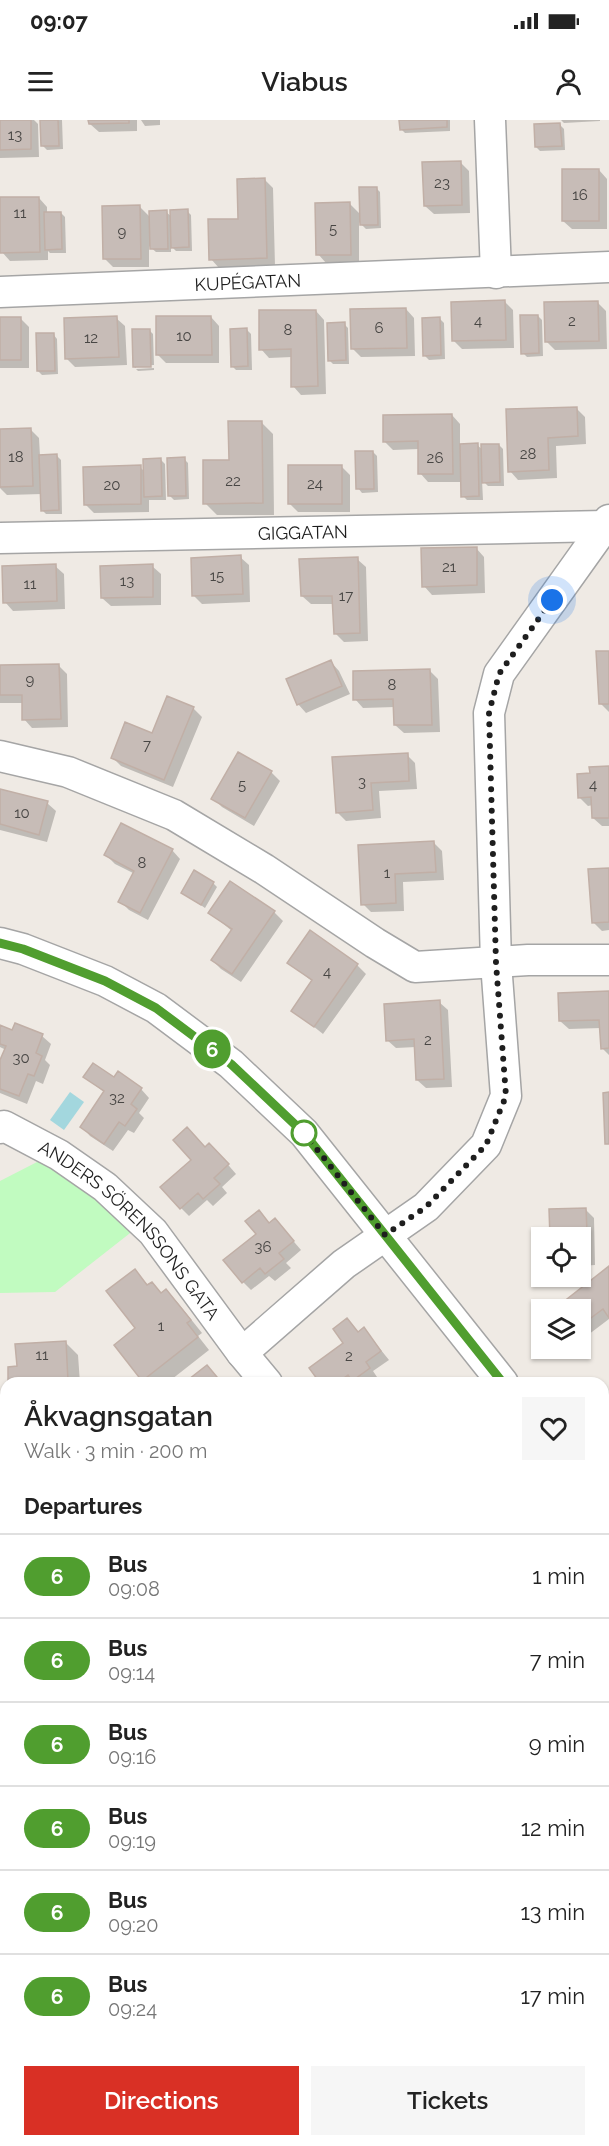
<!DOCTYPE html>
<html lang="en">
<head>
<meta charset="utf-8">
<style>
	body { margin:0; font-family:Raleway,sans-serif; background:#f6f6f6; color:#222; height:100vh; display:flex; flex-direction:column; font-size:22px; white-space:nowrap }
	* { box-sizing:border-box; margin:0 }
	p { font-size:20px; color:#767676 }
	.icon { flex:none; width:33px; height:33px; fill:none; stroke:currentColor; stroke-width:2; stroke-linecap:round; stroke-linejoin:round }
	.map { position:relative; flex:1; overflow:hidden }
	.details { position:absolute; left:0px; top:1257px; width:609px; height:770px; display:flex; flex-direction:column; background:#fff; border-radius:18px 18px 0 0; box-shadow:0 2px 4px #0004 }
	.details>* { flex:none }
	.badge { padding:0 12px; border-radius:20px; font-size:21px; line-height:39px }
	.controls { position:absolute; left:531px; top:1107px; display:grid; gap:12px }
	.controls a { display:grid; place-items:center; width:60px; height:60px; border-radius:0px; background:#fff; box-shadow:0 2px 4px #0004; font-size:30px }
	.you { position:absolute; width:30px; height:30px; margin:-15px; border:4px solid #fff; border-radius:50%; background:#1a73e8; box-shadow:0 0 0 9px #1a73e833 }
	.map>.badge { position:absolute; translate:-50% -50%; box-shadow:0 0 0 3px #fff }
	h2 { padding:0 24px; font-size:22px; line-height:54px }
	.round { display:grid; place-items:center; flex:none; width:63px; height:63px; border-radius:0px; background:#f6f6f6 }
	.head { display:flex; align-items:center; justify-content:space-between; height:102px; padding:0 24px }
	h1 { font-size:28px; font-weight:600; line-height:45px }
	.button { display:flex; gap:12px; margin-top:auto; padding:12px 24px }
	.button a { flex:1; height:69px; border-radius:0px; background:#d93025; color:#fff; font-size:24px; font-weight:600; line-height:69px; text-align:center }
	.button a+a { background:#f6f6f6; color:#222 }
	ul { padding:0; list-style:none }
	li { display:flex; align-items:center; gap:18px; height:84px; padding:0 24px; border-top:2px solid #e0e0e0 }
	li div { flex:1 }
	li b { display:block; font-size:22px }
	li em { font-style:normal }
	li .badge { min-width:66px; font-weight:700; text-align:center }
	.status { display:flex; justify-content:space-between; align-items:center; height:42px; padding:0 30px; background:#fff; direction:ltr }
	.status svg { height:16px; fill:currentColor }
	header { display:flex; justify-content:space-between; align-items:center; height:78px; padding:0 24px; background:#fff; font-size:27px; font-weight:600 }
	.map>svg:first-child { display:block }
</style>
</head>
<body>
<div class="status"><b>09:07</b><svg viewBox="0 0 49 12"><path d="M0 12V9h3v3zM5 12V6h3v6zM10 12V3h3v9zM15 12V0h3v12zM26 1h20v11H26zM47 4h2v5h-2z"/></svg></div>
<header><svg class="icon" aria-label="menu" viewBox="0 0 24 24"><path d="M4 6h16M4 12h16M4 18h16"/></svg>Viabus<svg class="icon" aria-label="person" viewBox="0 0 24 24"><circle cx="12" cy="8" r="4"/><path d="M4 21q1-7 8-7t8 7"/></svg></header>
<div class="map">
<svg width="609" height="2026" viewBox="0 0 609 2026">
	<rect width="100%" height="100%" fill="#efeae4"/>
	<path fill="#c1fbc0" d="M39,1041L73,1061L134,1110L55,1172L0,1173V1061Z
		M0,1864L6,1867V2020L107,2021L106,2026H0Z"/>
	<path fill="#a3d7de" d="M70,972L84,982L64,1010L50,1000Z"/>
	<path fill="#0003" d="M0,0H34L38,4L39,37L0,38Z
		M42,0H62L63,29L47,30L43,26Z
		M90,0H137V11L99,12L90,4Z
		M141,0H160V5L145,6Z
		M400,0H450V11L405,13L401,9Z
		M561,0H600V1L564,3Z
		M560,5L564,9L565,30L540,31L536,27Z
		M460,42L469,51L470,93L434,94L425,86Z
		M599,50L607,59V109H572L563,101Z
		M264,59L273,68L275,146L219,148L211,139L240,100Z
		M376,68L380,72L381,108L366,109L359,102V143H326L318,134L350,84L361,95Z
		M39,78L47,87V93H61L65,97L66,133H50L48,131V140L10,141L2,132L0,79Z
		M140,87L151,98L166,92L172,97L187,91L191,95L192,131H176L171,126V132H156L149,126V147H113L105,139Z
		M505,182L513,190L514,228L462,229L453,220Z
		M598,183L606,191L607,229L555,230L546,221Z
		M406,189L414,198L415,236L361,237L352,228Z
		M316,191L324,200L326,274L301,275L293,266L292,237L269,238L261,229Z
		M538,196L542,200L543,236L527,237L523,233Z
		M211,197L219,206V243H166L158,235Z
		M116,198L125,206L127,245L75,247L67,239Z
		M0,199H21L29,207V248H0Z
		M440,199L444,203L445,239L429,240L425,236Z
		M344,204L348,208L349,244H333L329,240Z
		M149,210L153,214L154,245L136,246V248L134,247Z
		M247,210L251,214L252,250H236L232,246Z
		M53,214L57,219L58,254L42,255L38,251Z
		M154,248V250L138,251L136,249Z
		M576,288L585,297L586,324L556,326L557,358L518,360L510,351Z
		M452,295L460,304V325H477L483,330L499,325L503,329L504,366H488L482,360L483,380H467L463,376V362H428L420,353L419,329L393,330L384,321Z
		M261,302L273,314L274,395H217L205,383L230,341Z
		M0,310H31L39,318L40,336H57L61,340L62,394H46L42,390V374L7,375L0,368Z
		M373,332L377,336L378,372L362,373L358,368Z
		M184,339L188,343L189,379L174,380L170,376Z
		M161,340L165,344L166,380H149V392L94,393L85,384L140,347L145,352Z
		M341,346L350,355V392H298L289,383Z
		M476,428L484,437L485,473L432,475L424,466Z
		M240,437L249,445L250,482L202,484L194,476Z
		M357,439L366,447L368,521L344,522L335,513L334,484H311L302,476Z
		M55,446L64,454L65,489L13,491L5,482Z
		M152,446L161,454V485L111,486L102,478Z
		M609,532V592L601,584Z
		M331,542L339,551L350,574L306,593L298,584Z
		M59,546L67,554L68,607L32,608L24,599L23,583H0V547Z
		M429,550L438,559L440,612L404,613L395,605V587L363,588L355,579Z
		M193,588L202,597L173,667L121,646L112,637L153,615Z
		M239,634L271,652L280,661L254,706L222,687L213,678Z
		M407,635L415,643L417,669L379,671L381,698L346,701L337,692L334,639Z
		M609,648V706H602L593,698V685L588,686L579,677L591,655Z
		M0,670L47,683L56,691L47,722L0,710Z
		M434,723L442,731L444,760L403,762L404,791L371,792L363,784L360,726Z
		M172,730L180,739L148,800L129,790L120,781L135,754L115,744L106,735Z
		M609,750V810L602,811L593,802Z
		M213,763L217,767L205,788L183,773Z
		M231,763L274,792L283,801L241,862L221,849L212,840L232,811L210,793Z
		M310,812L357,845L366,854L323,914L293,890L313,862L289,843Z
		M609,873V935L602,928L601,908L569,909L560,901Z
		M439,882L448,890L452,967L426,968L417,960L416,927L396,928L387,920Z
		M15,905L42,916L51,924L45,940L50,945L43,964L36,961L27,984L0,973V944L6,930L0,927V907L13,912Z
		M85,957L114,959L141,969L149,978L139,993L144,998L134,1013L128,1010L113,1031L90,1016L82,1007L105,973Z
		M205,1029L218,1033L236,1054L222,1067L227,1073L213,1086L207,1080L189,1096L181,1088Z
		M585,1089L594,1098L595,1145L580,1146V1118Z
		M259,1092L270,1104L283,1109L301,1130L286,1143L291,1148L275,1161L269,1156L251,1170L243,1162L258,1114Z
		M609,1148V1199L580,1221V1190Z
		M134,1151L149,1166L152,1164L162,1174L166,1171L178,1183L202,1213L198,1216L209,1230L167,1263H146L116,1225L137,1209Z
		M347,1200L359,1213L364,1209L389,1240L373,1251L377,1257L369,1263H322L345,1223Z
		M66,1223L78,1235L80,1263H10L18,1248Z
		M0,1410L6,1418V1437L0,1442Z
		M6,1453V1577L0,1570V1458Z
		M603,1480L609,1483V1531L607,1530L603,1538Z
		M522,2020H577V2026H523Z
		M270,2021L280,2026H267Z"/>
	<path fill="#c7bcb7" stroke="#c1afa6" stroke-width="1.5" d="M0,0H31V29L0,30Z
		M40,0H58L59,26H41Z
		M88,0H129V3L89,4Z
		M399,0H447V7L400,10Z
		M560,3L562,26L535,27L534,4Z
		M461,41L462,85L424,86L422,42Z
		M562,49H599V101H562Z
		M265,58L267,138L209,140L208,99H238L237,59Z
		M359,67H377L378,105H360Z
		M0,77H39L40,132L0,133Z
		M350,82L351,135H316L315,83Z
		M140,85L141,139H103L102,86Z
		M188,89L189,127L171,128L170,90Z
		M167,90L168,129H150L149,91Z
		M44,92H61L62,129L45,130Z
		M505,180L506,220L452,221L451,182Z
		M598,181L599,221L545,222L544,182Z
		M406,188L407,228L351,229L350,189Z
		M259,190H316L318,266L291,267V229L259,230Z
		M520,195H538L539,233L521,234Z
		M117,196L119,237L65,239L64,198Z
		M156,196H211L212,235H156Z
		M0,197H21V240H0Z
		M440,197L441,235L423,236L422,198Z
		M345,202L346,240L328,241L327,203Z
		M247,208L248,246L231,247L230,209Z
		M132,209H150L151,247H133Z
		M36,213H54L55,251H37Z
		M577,287L578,316L548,318L549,350L508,352L506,289Z
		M452,294L453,354H418V321L383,322V295Z
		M228,301H262L263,383L203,384V340H229Z
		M31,308L33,366L0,367V309Z
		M478,323L479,376L461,377L460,324Z
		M481,324H499L500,362L482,363Z
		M355,331H373L374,369H356Z
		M57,334L59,390L41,391L39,335Z
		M185,337L186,376H168L167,338Z
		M161,338L162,376L144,377L143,339Z
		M141,345V384L84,385L83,347Z
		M288,345H342V384H288Z
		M477,427V465L422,467L421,428Z
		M241,435L243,474L192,476L191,438Z
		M358,437L360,513L334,514L332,476H301L299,439Z
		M56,444L57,481L3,483L2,446Z
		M153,444V477L101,478L100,446Z
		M596,531H609V584H599Z
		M331,540L342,566L297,585L286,559Z
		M59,544L61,599L22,600V575H0V545Z
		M430,549L432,605H394L393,579L353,580V551Z
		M167,576L194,587L164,660L111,638L125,602L152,613Z
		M238,632L272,651L245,698L211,679Z
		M408,633L409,661L371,663L373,690L336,693L332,637Z
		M609,646V698H592L591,677L578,678L577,654L590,653L589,647Z
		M0,669L48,681L39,715L0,704Z
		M121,703L173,729L140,793L118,782L134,751L104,735Z
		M434,721L436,752L395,754L396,783L361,785L358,725Z
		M609,748V802L592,803L588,749Z
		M194,750L214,762L201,785L181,773Z
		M230,761L275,791L232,854L211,840L232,809L208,793Z
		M310,810L358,844L314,907L291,891L312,860L287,843Z
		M609,871V928L601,929L599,900L559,901L558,873Z
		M440,880L444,959L416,960L414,919L386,921L384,884Z
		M15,903L43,914L36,933L42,936L34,956L28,954L19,976L0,969V940L6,926L0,924V905L12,910Z
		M93,943L114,957L118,951L142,968L131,984L137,989L125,1006L119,1002L104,1024L80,1007L104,971L83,957Z
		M609,972V1024H605L603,973Z
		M187,1007L205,1027L209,1023L229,1044L214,1058L220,1064L203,1079L198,1073L180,1089L160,1067L191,1040L173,1020Z
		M586,1088L588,1137H580V1118H550L549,1089Z
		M259,1090L269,1103L275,1098L294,1121L279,1133L284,1139L265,1154L260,1148L242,1163L223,1140L256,1114L245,1101Z
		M609,1146V1198L603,1189L580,1206V1190H553Z
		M135,1149L147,1165L152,1162L161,1173L166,1169L191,1200L187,1203L198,1217L142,1261L114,1225L135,1208L106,1171Z
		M347,1198L358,1212L364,1207L381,1231L366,1242L370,1248L352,1261L348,1255L337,1263H320L309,1248L343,1223L333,1209Z
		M66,1221L68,1261H72L73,1263H8V1247L17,1246L15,1224Z
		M207,1245L222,1263H184Z
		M6,1451V1567L0,1572V1456Z
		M603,1478L609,1482V1518L605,1526Z
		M521,2020H570L571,2026H553V2023L521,2026Z"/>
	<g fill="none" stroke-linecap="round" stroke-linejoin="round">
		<g stroke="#a5a5a5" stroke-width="33">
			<g id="street">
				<path d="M490,0L496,153"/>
				<path id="s1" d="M0,172L609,147"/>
				<path id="s2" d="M0,418L605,406"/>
				<path d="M0,636L68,652L174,695L264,749L375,823L415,847L528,840H609"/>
				<path d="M0,823L23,829L105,861L156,888L231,944L304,1013L503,1263"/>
				<path id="s3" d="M0,1008L4,1006L59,1035L105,1067L153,1112L242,1233L267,1263"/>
				<path d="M242,1233L344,1144L426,1087L486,1025L506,976L496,843L489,593L499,554L609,400"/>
				<path d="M603,1355L609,1360"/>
				<path d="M0,1361L6,1371"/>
				<path d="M603,1645L609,1647"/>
				<path d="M603,1961L609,1963"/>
				<path d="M368,2026L369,2020"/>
			</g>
		</g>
		<use href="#street" stroke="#fff" stroke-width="30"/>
	</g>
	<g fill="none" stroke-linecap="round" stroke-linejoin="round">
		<g stroke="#fff" stroke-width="14">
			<path id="line" d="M0,823L23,829L105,861L156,888L231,944L304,1013L503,1263"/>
		</g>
		<use href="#line" stroke="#509e2f" stroke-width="9"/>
		<path stroke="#1e1e1e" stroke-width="6" stroke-dasharray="0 10.8" d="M304,1013L385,1115L426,1087L486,1025L506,976L496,843L489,593L499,554L552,480"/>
	</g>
	<circle fill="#fff" stroke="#509e2f" stroke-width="3" cx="304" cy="1013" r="12"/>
	<g text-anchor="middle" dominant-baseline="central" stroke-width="4.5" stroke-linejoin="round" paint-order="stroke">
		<g font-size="15" fill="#484644">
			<text x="15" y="15">13</text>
			<text x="442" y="63">23</text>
			<text x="580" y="75">16</text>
			<text x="20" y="93">11</text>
			<text x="333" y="109">5</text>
			<text x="122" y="112">9</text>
			<text x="478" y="201">4</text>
			<text x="572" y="201">2</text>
			<text x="379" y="208">6</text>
			<text x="288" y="210">8</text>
			<text x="184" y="216">10</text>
			<text x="91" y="218">12</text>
			<text x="528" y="334">28</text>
			<text x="16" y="337">18</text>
			<text x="435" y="338">26</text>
			<text x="233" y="361">22</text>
			<text x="315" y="364">24</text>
			<text x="112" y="365">20</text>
			<text x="449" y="447">21</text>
			<text x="217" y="456">15</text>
			<text x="127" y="461">13</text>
			<text x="30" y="464">11</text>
			<text x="346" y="476">17</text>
			<text x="30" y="560">9</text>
			<text x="392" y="565">8</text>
			<text x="147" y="625">7</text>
			<text x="362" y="662">3</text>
			<text x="242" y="665">5</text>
			<text x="593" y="665">4</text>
			<text x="22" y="693">10</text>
			<text x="142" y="743">8</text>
			<text x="387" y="753">1</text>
			<text x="327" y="852">4</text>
			<text x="428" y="920">2</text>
			<text x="21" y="938">30</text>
			<text x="117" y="978">32</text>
			<text x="263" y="1127">36</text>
			<text x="161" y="1206">1</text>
			<text x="42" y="1235">11</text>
			<text x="349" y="1236">2</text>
		</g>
		<g font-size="18" fill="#1e1e1e" stroke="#fff">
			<text stroke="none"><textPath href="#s1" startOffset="248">KUPÉGATAN</textPath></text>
			<text stroke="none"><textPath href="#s2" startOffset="303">GIGGATAN</textPath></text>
			<text stroke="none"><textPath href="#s3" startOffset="170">ANDERS SÖRENSSONS GATA</textPath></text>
		</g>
	</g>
</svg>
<div class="controls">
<a><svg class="icon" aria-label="locate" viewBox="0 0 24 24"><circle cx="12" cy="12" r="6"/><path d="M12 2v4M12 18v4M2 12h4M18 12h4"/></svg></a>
<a><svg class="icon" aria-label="layers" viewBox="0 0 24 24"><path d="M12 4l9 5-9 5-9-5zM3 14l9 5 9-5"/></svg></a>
</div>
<div class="you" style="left:552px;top:480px"></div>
<b class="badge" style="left:212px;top:929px;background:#509e2f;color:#fff">6</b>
<section class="details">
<div class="head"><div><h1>Åkvagnsgatan</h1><p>Walk · 3 min · 200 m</p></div><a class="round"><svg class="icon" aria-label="heart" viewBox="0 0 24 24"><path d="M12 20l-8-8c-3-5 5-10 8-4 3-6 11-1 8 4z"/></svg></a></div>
<h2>Departures</h2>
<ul>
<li><span class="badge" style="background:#509e2f;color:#fff">6</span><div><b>Bus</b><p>09:08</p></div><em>1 min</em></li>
<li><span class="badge" style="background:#509e2f;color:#fff">6</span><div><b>Bus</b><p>09:14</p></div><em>7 min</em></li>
<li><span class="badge" style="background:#509e2f;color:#fff">6</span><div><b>Bus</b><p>09:16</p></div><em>9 min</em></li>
<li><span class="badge" style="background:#509e2f;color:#fff">6</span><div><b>Bus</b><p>09:19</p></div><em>12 min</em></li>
<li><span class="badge" style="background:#509e2f;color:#fff">6</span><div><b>Bus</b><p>09:20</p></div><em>13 min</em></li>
<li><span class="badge" style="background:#509e2f;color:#fff">6</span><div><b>Bus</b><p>09:24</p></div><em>17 min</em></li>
</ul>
<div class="button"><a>Directions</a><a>Tickets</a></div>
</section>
</div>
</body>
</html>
